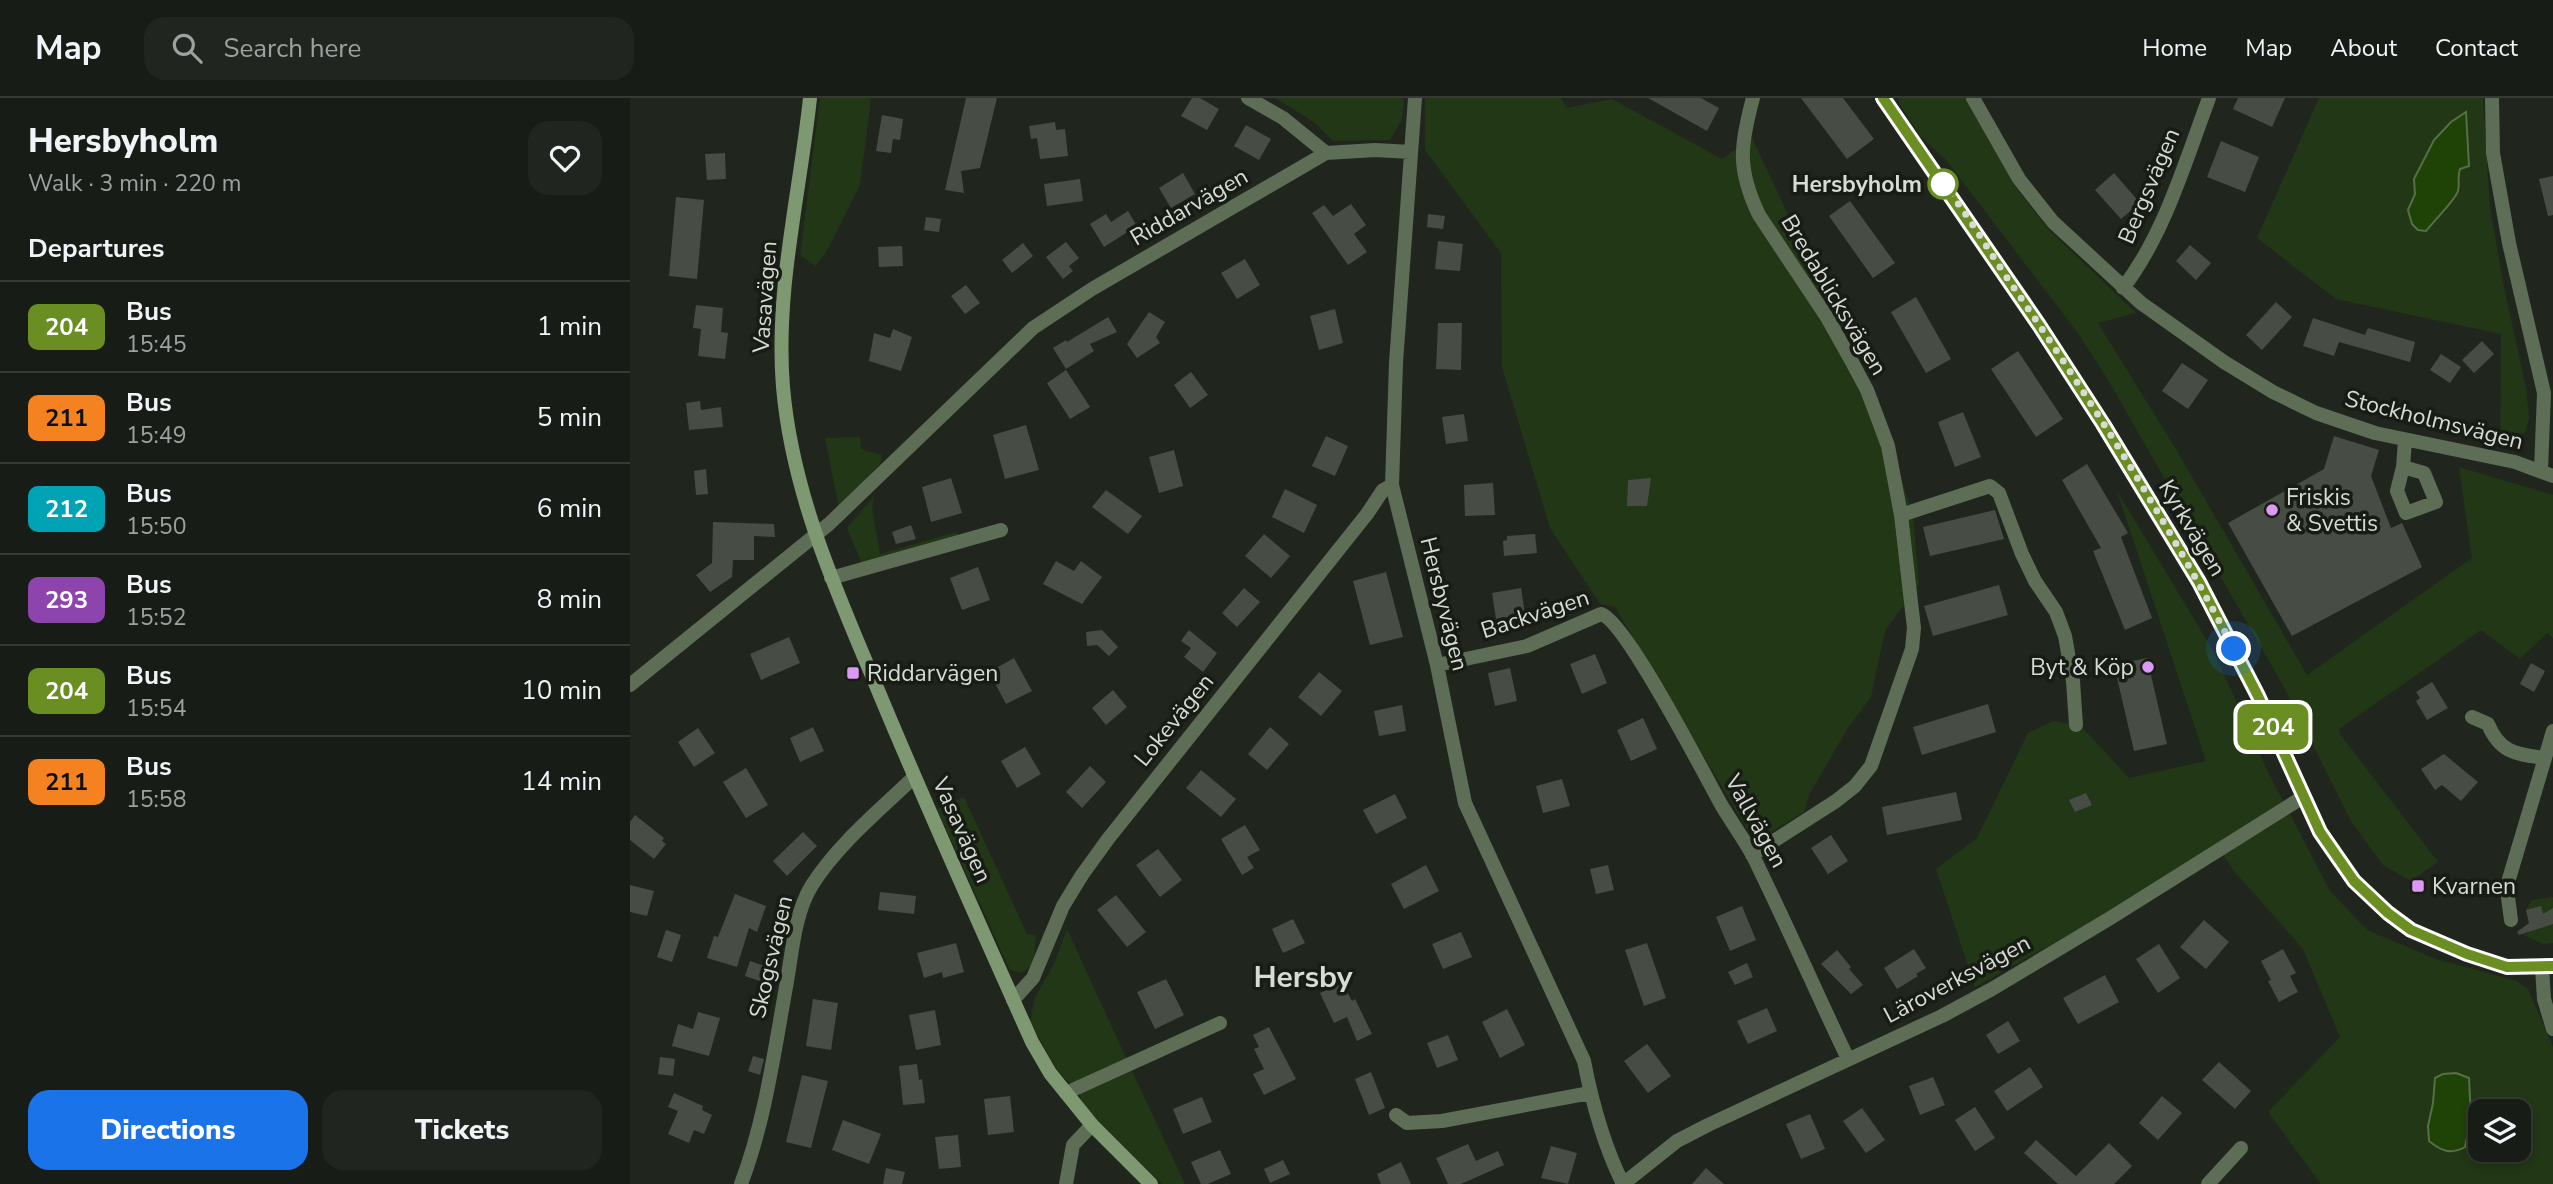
<!DOCTYPE html>
<html lang="en">
<head>
<meta charset="utf-8">
<style>
	body { margin:0; font-family:"Nunito Sans",sans-serif; background:#21251f; color:#f1f3f6; height:100vh; display:flex; flex-direction:column; font-size:26px; white-space:nowrap }
	* { box-sizing:border-box; margin:0 }
	p { font-size:23px; color:#9fa1a1 }
	.icon { flex:none; width:38px; height:38px; fill:none; stroke:currentColor; stroke-width:2; stroke-linecap:round; stroke-linejoin:round }
	.map { position:relative; flex:1; overflow:hidden }
	.details { display:flex; flex-direction:column; background:#181c16; width:630px }
	.details>* { flex:none }
	.badge { padding:0 14px; border-radius:10px; font-size:24px; line-height:46px }
	.fabs { position:absolute; left:1838px; top:1001px; display:grid; gap:14px }
	.fabs a { display:grid; place-items:center; width:63px; height:63px; border-radius:14px; background:#181c16; box-shadow:0 4px 10px #0003,0 0 0 2px #363a35; font-size:35px }
	.you { position:absolute; width:35px; height:35px; margin:-18px; border:5px solid #fff; border-radius:50%; background:#1a73e8; box-shadow:0 0 0 10px #1a73e833 }
	.map>.badge { position:absolute; translate:-50% -50%; box-shadow:0 0 0 4px #fff }
	h2 { padding:0 28px; font-size:26px; line-height:63px }
	.round { display:grid; place-items:center; flex:none; width:74px; height:74px; border-radius:21px; background:#21251f }
	.overview { display:flex; align-items:center; justify-content:space-between; height:119px; padding:0 28px }
	h1 { font-size:33px; font-weight:800; line-height:52px }
	.cta { display:flex; gap:14px; margin-top:auto; padding:14px 28px }
	.cta a { flex:1; height:80px; border-radius:21px; background:#1a73e8; color:#fff; font-size:28px; font-weight:800; line-height:80px; text-align:center }
	.cta a+a { background:#21251f; color:#f1f3f6 }
	ul { padding:0; list-style:none }
	li { display:flex; align-items:center; gap:21px; height:91px; padding:0 28px; border-top:2px solid #363a35 }
	li div { flex:1 }
	li b { display:block; font-size:26px }
	li em { font-style:normal }
	li .badge { min-width:77px; font-weight:700; text-align:center }
	header { display:flex; align-items:center; gap:42px; box-sizing:border-box; height:98px; padding:0 35px; background:#181c16; border-bottom:2px solid #363a35 }
	header strong { font-size:33px }
	nav { display:flex; gap:38px; margin-inline-start:auto; font-size:24px }
	.search { width:490px; height:63px; background:#21251f; display:flex; align-items:center; gap:18px; box-sizing:border-box; padding:0 24px; border-radius:21px; color:#9fa1a1; font-size:26px }
	main { display:flex; flex:1; min-height:0 }
	.map>svg:first-child { display:block }
</style>
</head>
<body>
<header>
<strong>Map</strong>
<div class="search"><svg class="icon" aria-label="search" viewBox="0 0 24 24"><circle cx="10" cy="10" r="6"/><path d="M15 15l6 6"/></svg>Search here</div>
<nav><a>Home</a><a>Map</a><a>About</a><a>Contact</a></nav>
</header>
<main>
<section class="details">
<div class="overview"><div><h1>Hersbyholm</h1><p>Walk · 3 min · 220 m</p></div><a class="round"><svg class="icon" aria-label="heart" viewBox="0 0 24 24"><path d="M12 20l-8-8c-3-5 5-10 8-4 3-6 11-1 8 4z"/></svg></a></div>
<h2>Departures</h2>
<ul>
<li><span class="badge" style="background:#6b8e23;color:#fff">204</span><div><b>Bus</b><p>15:45</p></div><em>1 min</em></li>
<li><span class="badge" style="background:#f58220;color:#111">211</span><div><b>Bus</b><p>15:49</p></div><em>5 min</em></li>
<li><span class="badge" style="background:#00a3b4;color:#fff">212</span><div><b>Bus</b><p>15:50</p></div><em>6 min</em></li>
<li><span class="badge" style="background:#8e44ad;color:#fff">293</span><div><b>Bus</b><p>15:52</p></div><em>8 min</em></li>
<li><span class="badge" style="background:#6b8e23;color:#fff">204</span><div><b>Bus</b><p>15:54</p></div><em>10 min</em></li>
<li><span class="badge" style="background:#f58220;color:#111">211</span><div><b>Bus</b><p>15:58</p></div><em>14 min</em></li>
</ul>
<div class="cta"><a>Directions</a><a>Tickets</a></div>
</section>
<div class="map">
<svg width="1923" height="1086" viewBox="0 0 1923 1086">
	<rect width="100%" height="100%" fill="#20261d"/>
	<path fill="#223716" fill-rule="evenodd" d="M190,0H241L230,87L199,149L186,168L170,157Z
		M645,0H774L772,21L760,42L703,43L684,24Z
		M795,0H931L937,10L982,1L1092,61L1122,40L1250,311L1283,419L1289,486L1255,533L1241,599L1218,630L1179,697L1174,714L1136,737L1119,734L985,509L970,506L920,430L872,269L871,155L795,52Z
		M1269,0H1337L1384,87L1418,131L1506,215L1468,225L1547,353L1677,577L1842,460L1829,369L1923,397V540L1917,535L1890,561L1851,532L1709,631L1710,636L1808,764L1781,783L1753,767L1722,725L1655,591L1477,280L1447,234L1316,62L1291,39L1269,5Z
		M1689,0H1853L1860,109L1873,184L1896,290L1899,319L1896,332L1887,343L1870,344L1871,236L1706,201L1627,140Z
		M230,339L231,351L252,357L250,366L209,410L195,340Z
		M1487,393L1584,554L1639,676L1700,793L1737,832L1806,861L1887,883L1898,891L1923,949V1086H1691L1638,1014L1710,939L1673,851L1604,773L1590,752L1345,889L1306,771L1347,740L1398,635L1423,623L1451,628L1499,680L1576,663ZM1850,1013H1888V1052H1850Z
		M244,398L242,410L250,456L327,434L328,441L233,468L217,430Z
		M334,699L397,836L406,837L404,865L392,875L380,872L307,711Z
		M1923,799V845L1913,846L1893,837L1901,833L1896,812L1902,802Z
		M437,831L497,962L445,987C428,983 410,939 400,924L405,899L424,866Z
		M502,973L555,1086H533L478,1036L451,1003L450,996Z"/>
	<path fill="#1f4207" stroke="#567045" stroke-width="2" d="M1836,14L1839,68L1830,71C1827,79 1830,85 1828,93C1826,101 1803,124 1796,133L1788,132L1782,126L1778,112L1785,96L1784,81L1804,42L1821,24Z
		M1826,975L1839,980L1841,1020L1835,1049C1821,1057 1811,1053 1799,1043L1798,1028L1803,1005L1805,980L1813,976Z"/>
	<path fill="#474d44" d="M336,0H367L350,70L331,73L334,95L315,92Z
		M562,0H570L589,11L577,32L551,18Z
		M1018,0H1071L1089,10L1077,33Z
		M1171,0H1213L1244,41L1217,61Z
		M1608,0H1655L1642,29L1603,11Z
		M252,17L273,21L270,42L263,41L261,55L246,53Z
		M425,24L426,32L435,31L438,58L410,61L407,40L401,41L399,28Z
		M616,27L641,41L629,62L604,48Z
		M1591,43L1629,59L1615,94L1577,79Z
		M95,55L96,81L77,82L75,56Z
		M553,75L565,96L541,110L529,90Z
		M1484,75L1510,105L1491,121L1465,92Z
		M1923,78V117L1918,118L1909,81Z
		M450,81L453,103L417,108L414,86Z
		M46,99L74,102L67,181L39,178Z
		M1220,103L1265,165L1243,180L1199,118Z
		M721,106L736,127L724,136L737,154L718,167L682,115L694,107L703,118Z
		M498,113L507,128L474,149L460,126L476,116L481,124Z
		M798,116L815,118L813,131L797,129Z
		M296,119L311,121L309,134L294,132Z
		M808,143L833,146L830,173L805,171Z
		M436,144L449,160L439,168L443,173L433,181L416,159Z
		M393,145L403,158L382,175L372,162Z
		M1560,147L1581,165L1566,182L1546,163Z
		M272,148L273,168L249,169L248,149Z
		M615,161L630,187L607,201L591,175Z
		M336,187L350,205L335,216L321,198Z
		M1286,199L1321,261L1296,275L1261,214Z
		M1646,204L1662,219L1632,252L1616,237Z
		M66,207L93,210L91,234L98,235L95,261L68,258L71,231L63,230Z
		M705,211L713,245L689,252L680,218Z
		M519,214L535,224L526,239L530,245L507,260L497,246Z
		M478,219L487,234L460,246L464,253L436,271L423,250L436,242L437,244Z
		M1683,220L1735,237L1738,230L1785,244L1780,264L1709,244L1704,258L1673,248Z
		M808,225H832L831,272L806,271Z
		M263,231L282,239L271,273L239,263L244,235L260,240Z
		M1852,243L1864,256L1844,275L1832,262Z
		M1388,253L1433,321L1406,339L1361,271Z
		M1811,256L1831,269L1820,285L1800,272Z
		M1552,265L1578,282L1558,311L1532,293Z
		M436,272L460,309L440,321L417,285Z
		M561,274L578,297L560,310L544,287Z
		M70,303L71,312L91,309L93,329L59,332L56,305Z
		M1333,314L1351,359L1325,369L1308,324Z
		M834,316L838,343L816,346L812,319Z
		M396,327L409,372L375,381L363,337Z
		M696,338L718,348L705,378L682,368Z
		M1704,338L1749,352L1741,378L1761,430L1772,425L1792,469L1662,538L1598,425L1694,371Z
		M544,352L553,388L529,395L519,359Z
		M1457,366L1498,435L1491,439L1522,520L1495,532L1463,453L1471,450L1432,382Z
		M76,371L78,396L66,397L64,373Z
		M321,380L332,415L301,424L292,389Z
		M1021,380L1017,408H997L998,382Z
		M863,385L865,417L835,418L834,387Z
		M655,391L687,407L674,435L642,419Z
		M476,392L512,418L498,436L462,409Z
		M1365,412L1374,441L1300,458L1293,429Z
		M83,424L144,426L145,439L124,438V462H103L102,479L80,494L66,477L82,465Z
		M281,427L286,441L266,446L262,434Z
		M634,436L660,458L641,480L615,458Z
		M905,436L907,455L874,458L873,443L877,442V438Z
		M426,463L444,473L451,463L472,479L452,506L413,486Z
		M348,469L360,502L332,512L320,480Z
		M756,474L773,539L740,547L723,483Z
		M1369,487L1378,517L1303,538L1294,508Z
		M614,490L630,504L607,529L592,515Z
		M891,490L895,516L866,521L862,495Z
		M472,532L488,549L479,558L467,547L457,548L456,534Z
		M559,532L587,555L573,574L554,559L561,550L551,543Z
		M159,539L170,565L131,582L120,556Z
		M965,556L977,585L952,596L940,566Z
		M384,560L402,593L376,606L359,574Z
		M1517,560L1537,646L1504,653L1484,567Z
		M1901,565L1915,573L1904,594L1890,586Z
		M880,570L887,603L865,608L858,575Z
		M689,574L712,593L691,618L668,599Z
		M1802,584L1818,610L1797,622L1786,603L1790,600L1786,594Z
		M483,592L497,609L476,627L462,610Z
		M1358,606L1366,634L1292,657L1283,629Z
		M772,607L776,633L749,638L744,613Z
		M1013,620L1027,651L1001,663L987,632Z
		M183,629L194,653L170,664L160,640Z
		M640,629L659,646L637,672L618,656Z
		M68,630L85,655L64,669L48,644Z
		M395,649L411,676L387,690L371,663Z
		M1814,656L1848,684L1831,703L1812,687L1805,692L1791,671Z
		M460,668L476,684L452,710L436,694Z
		M116,670L138,707L116,720L93,684Z
		M571,672L606,701L591,719L556,690Z
		M932,681L940,708L913,715L906,688Z
		M1326,694L1332,722L1257,737L1252,709Z
		M1456,695L1462,707L1445,714L1439,702Z
		M765,696L777,720L746,736L733,712Z
		M5,717L34,740L32,743L36,746L24,761L0,742V724Z
		M615,727L630,752L617,759L624,770L612,777L591,741Z
		M173,734L187,748L157,778L143,763Z
		M1201,737L1218,763L1198,776L1181,750Z
		M528,751L552,782L530,799L506,767Z
		M796,767L809,793L774,811L761,786Z
		M978,767L984,792L966,796L960,771Z
		M0,787L24,793L17,818L0,814Z
		M250,794L286,798L284,816L248,812Z
		M105,796L136,808L127,834L119,830L107,869L77,860L84,838L88,839Z
		M486,797L516,834L497,849L467,812Z
		M1112,808L1126,842L1100,853L1086,819Z
		M1911,808L1913,816L1923,810V826L1889,837L1887,834L1899,825L1896,812Z
		M663,821L675,845L653,855L642,831Z
		M1574,822L1599,844L1576,871L1550,849Z
		M36,832L51,837L42,864L27,859Z
		M831,834L842,859L813,871L802,846Z
		M326,845L334,874L313,880L312,874L294,880L287,855Z
		M1017,845L1036,900L1014,908L995,852Z
		M1529,846L1550,880L1528,895L1506,861Z
		M1284,851L1296,870L1286,876L1288,878L1267,891L1254,870Z
		M1653,851L1666,875L1660,878L1668,894L1649,904L1638,883L1641,882L1631,863Z
		M1207,852L1221,869L1219,871L1233,887L1221,896L1191,866Z
		M120,863L138,869L133,884L115,878Z
		M1117,865L1123,879L1105,887L1098,874Z
		M1475,877L1489,904L1448,926L1433,900Z
		M536,881L554,917L525,931L507,894Z
		M712,885L722,903L725,901L742,936L727,943L717,919L704,925L690,895Z
		M183,901L208,905L201,952L176,948Z
		M1137,910L1147,933L1118,946L1107,923Z
		M877,911L895,947L870,960L852,924Z
		M305,912L311,947L286,952L279,917Z
		M68,914L90,920L79,958L42,948L48,926L63,931Z
		M1378,923L1390,943L1368,956L1356,937Z
		M639,929L666,981L634,997L623,976L634,971L624,951L629,949L623,937Z
		M818,937L828,962L807,970L797,945Z
		M1017,946L1041,978L1018,995L994,963Z
		M123,958L134,961L130,977L118,973Z
		M30,959L45,961L43,978L28,976Z
		M1589,964L1621,993L1605,1011L1572,982Z
		M287,966L289,982L292,981L295,1005L273,1007L269,968Z
		M1400,969L1413,989L1377,1013L1364,993Z
		M741,974L755,1010L739,1017L725,981Z
		M172,977L198,983L181,1050L156,1044Z
		M1303,979L1315,1007L1290,1017L1279,988Z
		M44,995L73,1008L72,1012L82,1017L74,1036L64,1032L59,1045L38,1036L48,1013L38,1009Z
		M380,998L384,1034L358,1037L354,1001Z
		M1532,998L1552,1015L1528,1042L1509,1025Z
		M572,999L582,1024L553,1036L543,1011Z
		M1345,1009L1365,1040L1345,1053L1325,1022Z
		M1232,1010L1255,1042L1236,1055L1213,1023Z
		M1180,1016L1195,1051L1171,1061L1156,1026Z
		M213,1022L251,1036L239,1066L202,1052Z
		M328,1037L331,1069L309,1071L305,1039Z
		M1406,1042L1446,1078L1479,1045L1502,1068L1484,1086H1428L1394,1055Z
		M838,1046L846,1063L868,1053L874,1067L831,1086H818L806,1060Z
		M921,1048L947,1055L938,1086L911,1080Z
		M590,1052L601,1076L578,1086H571L561,1064Z
		M653,1062L660,1076L640,1085L634,1071Z
		M771,1064L781,1086H751L747,1076Z
		M256,1070L275,1074L272,1086H253Z
		M1076,1070L1094,1086H1062Z"/>
	<g fill="none" stroke-linecap="round" stroke-linejoin="round">
		<path stroke="#5e6e56" stroke-width="14" d="M618,0L653,20L696,55
			M785,0L766,265L762,387L807,567L835,705L954,963C962,1004 974,1048 993,1086
			M1343,0L1389,81L1423,124L1511,205L1594,264L1643,294L1686,315L1745,335L1885,364L1923,378
			M1862,0L1863,55L1879,145L1914,295L1911,372
			M1493,190C1534,137 1556,62 1579,0
			M1773,369L1794,375L1806,404L1776,415L1767,393L1773,369L1775,342
			M1271,417L1360,388L1369,395L1392,456L1405,483L1426,514L1435,538L1443,583L1446,627
			M201,480L371,432
			M807,567L897,548L971,516C996,523 1075,678 1092,708C1102,725 1114,741 1123,758C1156,825 1186,894 1218,961
			M0,587L199,426L403,230L462,191L696,55L745,52L781,54
			M1842,619L1858,626C1870,655 1886,656 1914,660
			M1122,757L1206,703L1225,688L1241,668L1282,551L1284,530L1271,417L1258,348L1237,292L1222,264L1198,221L1129,117C1107,71 1110,48 1123,0
			M1881,822L1878,799L1879,781L1923,633
			M1912,869L1914,901L1923,931
			M383,902L403,880L433,808L452,777L478,741L737,416L753,392L762,387
			M436,995L590,925
			M766,1017L777,1025L812,1023L960,995
			M111,1086C135,1023 144,955 156,889C162,857 164,816 182,787C208,746 249,713 284,679
			M436,1086L443,1047L462,1027
			M993,1086L1047,1043L1078,1027L1312,918L1362,891L1482,819L1673,699
			M1578,1086L1611,1050"/>
		<path stroke="#7e9972" stroke-width="14" d="M180,0C170,95 145,192 153,289C162,394 205,490 245,585C295,706 349,825 402,944L420,975L462,1027L521,1086
			M1253,0L1409,227L1473,326L1569,484L1628,598L1691,734L1724,783L1758,815L1781,832L1837,856L1877,869L1923,868"/>
	</g>
	<g fill="none" stroke-linecap="round" stroke-linejoin="round">
		<g stroke="#fff" stroke-width="16">
			<path id="line" d="M1253,0L1409,227L1473,326L1569,484L1628,598L1690,734L1724,783L1758,815L1781,832L1837,856L1877,869L1923,868"/>
		</g>
		<use href="#line" stroke="#6b8e23" stroke-width="10"/>
		<path stroke="#d7dbd5" stroke-width="7" stroke-dasharray="0 12.6" d="M1313,86C1339,117 1359,154 1382,187C1462,303 1539,427 1604,551"/>
	</g>
	<circle fill="#fff" stroke="#6b8e23" stroke-width="3.5" cx="1313" cy="86" r="14"/>
	<g fill="#db99f5" stroke="#171c14" stroke-width="2.5">
		<circle cx="1642" cy="412" r="7"/>
		<circle cx="1518" cy="569" r="7"/>
		<rect x="216" y="568" width="14" height="14" rx="3.5"/>
		<rect x="1781" y="781" width="14" height="14" rx="3.5"/>
	</g>
	<g text-anchor="middle" dominant-baseline="central" stroke-width="7" stroke-linejoin="round" paint-order="stroke">
		<g font-size="23" font-weight="bold" fill="#d7dbd5" stroke="#171c14" text-anchor="end">
			<text x="1292" y="86">Hersbyholm</text>
		</g>
		<g font-size="23" fill="#d7dbd5" stroke="#171c14">
			<text transform="translate(1519 88) rotate(-67)">Bergsvägen</text>
			<text transform="translate(559 109) rotate(-30)">Riddarvägen</text>
			<text transform="translate(1204 197) rotate(59)">Bredablicksvägen</text>
			<text transform="translate(135 199) rotate(-86)">Vasavägen</text>
			<text transform="translate(1804 322) rotate(14)">Stockholmsvägen</text>
			<text transform="translate(1562 430) rotate(59)">Kyrkvägen</text>
			<text transform="translate(814 506) rotate(76)">Hersbyvägen</text>
			<text transform="translate(905 516) rotate(-18)">Backvägen</text>
			<text transform="translate(544 622) rotate(-51)">Lokevägen</text>
			<text transform="translate(1126 723) rotate(61)">Vallvägen</text>
			<text transform="translate(332 732) rotate(66)">Vasavägen</text>
			<text transform="translate(141 859) rotate(-77)">Skogsvägen</text>
			<text transform="translate(1327 881) rotate(-28)">Läroverksvägen</text>
		</g>
		<g font-size="23" fill="#d7dbd5" stroke="#171c14" text-anchor="start">
			<text x="1656" y="399">Friskis<tspan x="1656" dy="26">&amp; Svettis</tspan></text>
			<text x="1504" y="569" text-anchor="end">Byt &amp; Köp</text>
			<text x="237" y="575">Riddarvägen</text>
			<text x="1802" y="788">Kvarnen</text>
		</g>
		<g font-size="30" font-weight="bold" fill="#d7dbd5" stroke="#171c14">
			<text x="673" y="879">Hersby</text>
		</g>
	</g>
</svg>
<div class="fabs">
<a><svg class="icon" aria-label="layers" viewBox="0 0 24 24"><path d="M12 4l9 5-9 5-9-5zM3 14l9 5 9-5"/></svg></a>
</div>
<div class="you" style="left:1604px;top:551px"></div>
<b class="badge" style="left:1643px;top:629px;background:#6b8e23;color:#fff">204</b>
</div>
</main>
</body>
</html>
